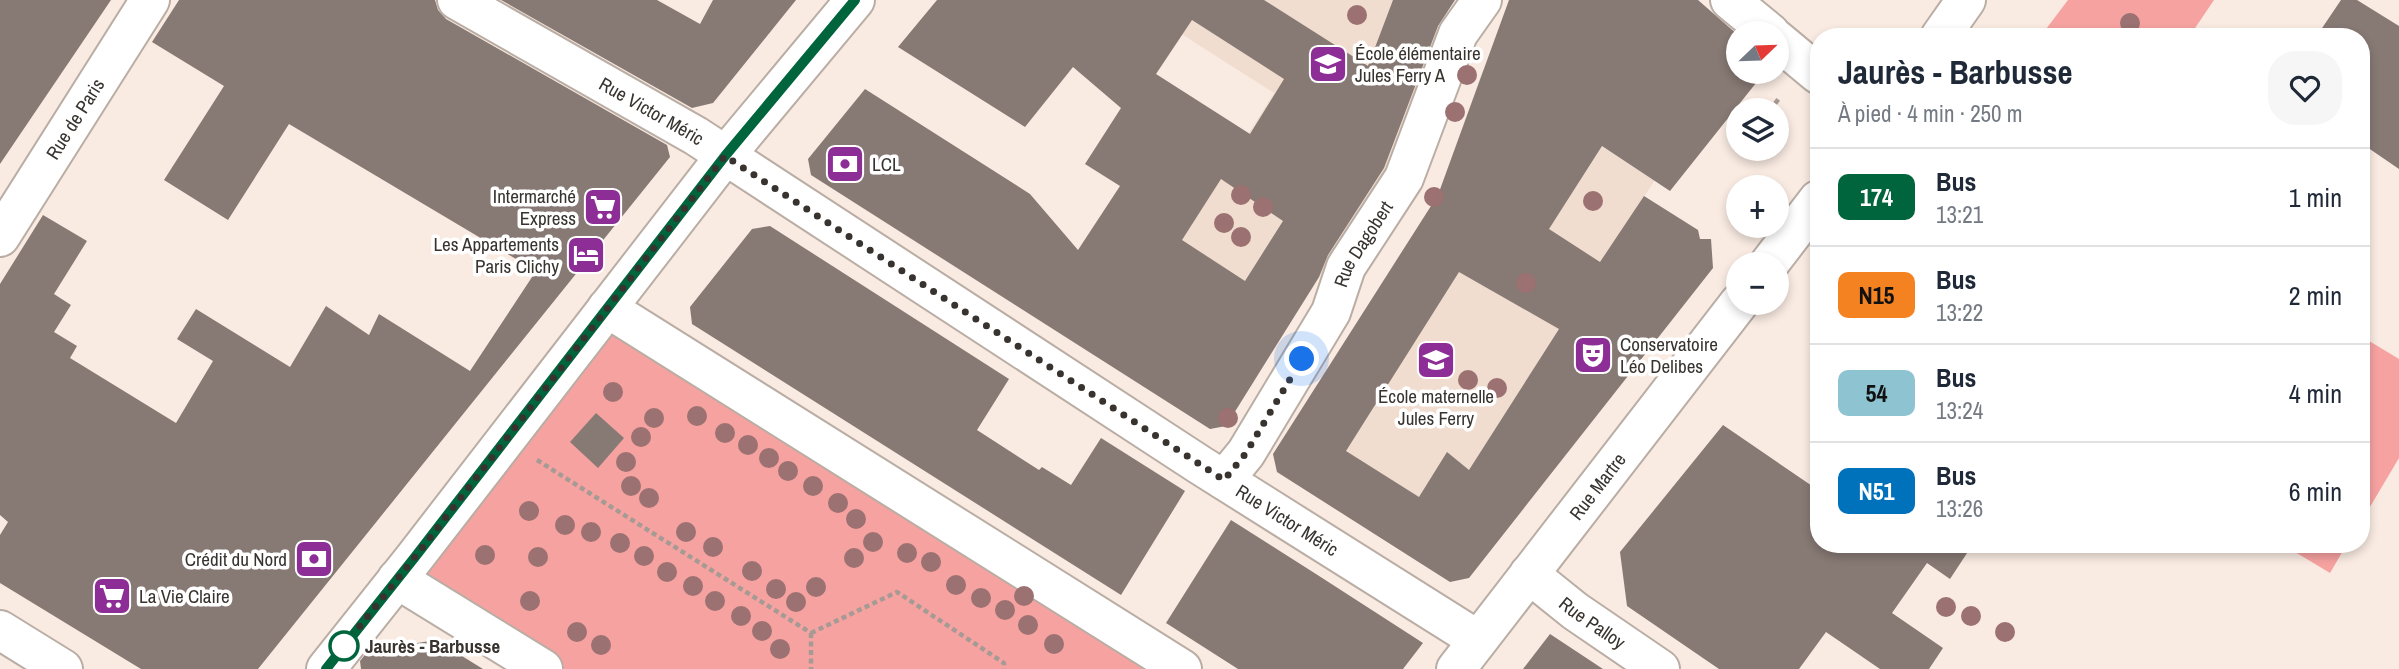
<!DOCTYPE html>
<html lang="fr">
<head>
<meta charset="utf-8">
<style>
	body { margin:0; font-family:"Archivo Narrow",sans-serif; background:#f6f6f7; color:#1f2937; height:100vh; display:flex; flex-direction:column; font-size:26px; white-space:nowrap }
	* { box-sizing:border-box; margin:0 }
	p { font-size:23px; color:#747a83 }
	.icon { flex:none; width:38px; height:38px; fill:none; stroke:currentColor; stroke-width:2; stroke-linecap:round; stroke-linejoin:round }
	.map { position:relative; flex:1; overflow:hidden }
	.side { position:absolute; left:1810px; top:28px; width:560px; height:525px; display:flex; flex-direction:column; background:#fff; border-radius:28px; box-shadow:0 4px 10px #0003 }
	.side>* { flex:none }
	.badge { padding:0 14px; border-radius:10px; font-size:24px; line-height:46px }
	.needle { width:46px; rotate:67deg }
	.fabs { position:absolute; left:1726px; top:21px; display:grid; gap:14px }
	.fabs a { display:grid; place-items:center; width:63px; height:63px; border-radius:50%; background:#fff; box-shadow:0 4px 10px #0003; font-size:35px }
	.you { position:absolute; width:35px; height:35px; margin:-18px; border:5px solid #fff; border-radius:50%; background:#1a73e8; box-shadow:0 0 0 10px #1a73e833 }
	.map>.badge { position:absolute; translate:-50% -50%; box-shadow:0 0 0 4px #fff }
	.round { display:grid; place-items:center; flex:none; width:74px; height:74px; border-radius:28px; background:#f6f6f7 }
	.summary { display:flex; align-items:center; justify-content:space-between; height:119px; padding:0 28px }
	h1 { font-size:33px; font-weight:700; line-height:52px }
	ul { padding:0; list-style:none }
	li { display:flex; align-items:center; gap:21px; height:98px; padding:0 28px; border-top:2px solid #e0e1e3 }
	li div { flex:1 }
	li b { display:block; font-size:26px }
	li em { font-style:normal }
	li .badge { min-width:77px; font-weight:700; text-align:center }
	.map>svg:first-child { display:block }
</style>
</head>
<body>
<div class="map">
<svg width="2399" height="669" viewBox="0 0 2399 669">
	<rect width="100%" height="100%" fill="#f9ebe2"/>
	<path fill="#f0ddcf" d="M1144,0H1452L1390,168L1276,345L1161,272L1274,93L1139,7Z
		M1483,70L1655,180L1583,289L1422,564L1277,472L1273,454L1438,195Z"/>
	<path fill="#f6a2a0" d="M2068,0H2214L2189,37H2040Z
		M607,308L1182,669H543L397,579Z
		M2361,336L2399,359V458L2361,522Z
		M2282,544H2347L2330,573Z"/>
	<path fill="#877974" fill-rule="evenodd" d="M0,0H111L0,164Z
		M179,0H435L438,10L446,19L667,145L670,157L258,669H141L0,583V535L8,522L0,515V284L43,215L87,241L54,294L71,305L54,332L77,346L70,358L176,423L213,361L177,339L196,309L290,367L326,306L369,335L379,314L470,371L536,271L289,124L228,220L164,180L224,86L152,42Z
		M501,0H657L700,24L713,0H796L713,103L692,108Z
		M937,0H1264L1368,66L1393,0H1455L1438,26L1384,168L1328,255L1319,277L1226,426L1210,429L811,175L808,159L865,89L1030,194L1078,250L1120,186L1085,164L1121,108L1073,67L1025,127L898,47ZM1192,20L1284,79L1250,134L1156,74ZM1221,179L1283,221L1245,281L1182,240Z
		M1509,0H1698L1738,35V72H1755L1756,83L1670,191L1602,146L1549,229L1600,262L1644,196L1698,230L1700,239H1711L1713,268L1469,578L1450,582L1277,472L1273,454L1438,195ZM1459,272L1559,329L1469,470L1447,452L1419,497L1346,451Z
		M2341,0H2357L2399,26V169L2361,143V37H2316Z
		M770,226L1009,379L977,430L1039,470L1042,467L1071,485L1101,438L1185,491L1121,595L692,324L690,307L752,229Z
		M596,413L624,438L598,468L570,442Z
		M1723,425L1818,490V544H1973L1950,579L1927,563L1892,613L1943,648L1929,669H1880L1826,632L1799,669H1719L1627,606L1620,552Z
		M1231,520L1316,574L1423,643L1403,669H1238L1166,623Z
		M1550,634L1603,669H1523Z
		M436,640L483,669H361L360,661L368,651Z"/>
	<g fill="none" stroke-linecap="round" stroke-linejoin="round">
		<g stroke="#b9ada4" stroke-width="42">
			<g id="minor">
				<path id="s1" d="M457,0L696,136L1200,465L1478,640"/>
				<path d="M1730,0L1770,33"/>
				<path d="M1776,39L1818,74"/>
				<path id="s2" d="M0,237L150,0"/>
				<path d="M607,308L1182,669"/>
				<path id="s3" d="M1224,480L1246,453L1331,312L1346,267L1404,178L1458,34L1482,0"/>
				<path id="s4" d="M1529,574L1575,611L1660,669"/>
				<path d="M397,579L543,669"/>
				<path d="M0,630L63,669"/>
			</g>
		</g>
		<g stroke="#b9ada4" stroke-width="42">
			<g id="major">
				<path d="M1940,37L1966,0"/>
				<path d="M1769,264L1818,200"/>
				<path d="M326,669L415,557L725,156L855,0"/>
				<path id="s5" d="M1456,669L1739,303"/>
			</g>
		</g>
		<path stroke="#a59b94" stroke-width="4.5" stroke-dasharray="5 3.5" stroke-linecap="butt" d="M1770,110L1780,97
			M537,460L811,633
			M811,633L897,592L1004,663V669
			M811,633V669"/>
		<use href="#minor" stroke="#fff" stroke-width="38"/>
		<use href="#major" stroke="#fff" stroke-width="38"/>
	</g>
	<g fill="#9b7171">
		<circle cx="1357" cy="15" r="10"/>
		<circle cx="2130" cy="23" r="10"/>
		<circle cx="1467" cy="75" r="10"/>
		<circle cx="1455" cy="112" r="10"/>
		<circle cx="1241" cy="195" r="10"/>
		<circle cx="1434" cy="197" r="10"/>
		<circle cx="1593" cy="201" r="10"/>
		<circle cx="1263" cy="207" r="10"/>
		<circle cx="1224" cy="223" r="10"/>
		<circle cx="1241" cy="237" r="10"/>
		<circle cx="1526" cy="283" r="10"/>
		<circle cx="1468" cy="380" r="10"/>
		<circle cx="1497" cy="388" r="10"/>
		<circle cx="613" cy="392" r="10"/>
		<circle cx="697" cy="416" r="10"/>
		<circle cx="654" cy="418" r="10"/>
		<circle cx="1228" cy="418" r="10"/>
		<circle cx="725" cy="433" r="10"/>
		<circle cx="641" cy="437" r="10"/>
		<circle cx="748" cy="445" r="10"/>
		<circle cx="769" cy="458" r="10"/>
		<circle cx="626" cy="462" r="10"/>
		<circle cx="788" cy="471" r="10"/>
		<circle cx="631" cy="486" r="10"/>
		<circle cx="813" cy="486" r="10"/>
		<circle cx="649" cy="498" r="10"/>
		<circle cx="838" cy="503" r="10"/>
		<circle cx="529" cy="511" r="10"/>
		<circle cx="856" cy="519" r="10"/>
		<circle cx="565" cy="525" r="10"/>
		<circle cx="591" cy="532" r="10"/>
		<circle cx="686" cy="532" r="10"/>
		<circle cx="873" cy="542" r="10"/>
		<circle cx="620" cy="543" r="10"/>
		<circle cx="713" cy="547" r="10"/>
		<circle cx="907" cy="553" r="10"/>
		<circle cx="485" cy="555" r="10"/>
		<circle cx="644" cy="556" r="10"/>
		<circle cx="538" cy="557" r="10"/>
		<circle cx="854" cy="558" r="10"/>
		<circle cx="931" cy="562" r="10"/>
		<circle cx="752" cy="571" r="10"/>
		<circle cx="667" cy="572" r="10"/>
		<circle cx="956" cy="585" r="10"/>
		<circle cx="693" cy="586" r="10"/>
		<circle cx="816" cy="587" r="10"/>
		<circle cx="776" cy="589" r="10"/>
		<circle cx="1024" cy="596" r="10"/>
		<circle cx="981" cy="598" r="10"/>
		<circle cx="530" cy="601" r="10"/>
		<circle cx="715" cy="601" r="10"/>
		<circle cx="796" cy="602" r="10"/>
		<circle cx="1946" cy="607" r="10"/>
		<circle cx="1005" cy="610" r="10"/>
		<circle cx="741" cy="616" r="10"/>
		<circle cx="1971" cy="616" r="10"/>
		<circle cx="1028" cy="625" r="10"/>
		<circle cx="762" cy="631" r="10"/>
		<circle cx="577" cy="632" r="10"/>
		<circle cx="2005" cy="632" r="10"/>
		<circle cx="1054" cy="644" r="10"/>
		<circle cx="601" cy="645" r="10"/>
		<circle cx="780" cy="649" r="10"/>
	</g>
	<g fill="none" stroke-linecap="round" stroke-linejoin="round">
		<g stroke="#fff" stroke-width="16">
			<path id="line" d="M326,669L415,557L725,156L855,0"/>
		</g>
		<use href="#line" stroke="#00643c" stroke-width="10"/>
		<path stroke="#38332f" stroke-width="7" stroke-dasharray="0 12.6" d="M344,646L415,557L725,156L1224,480L1246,453L1302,359"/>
	</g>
	<defs>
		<g id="school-square" transform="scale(2.0125)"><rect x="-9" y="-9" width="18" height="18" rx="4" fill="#8d2e97" stroke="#fff"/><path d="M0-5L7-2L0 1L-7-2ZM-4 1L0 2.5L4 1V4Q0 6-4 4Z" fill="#fff"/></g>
		<g id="bank-square" transform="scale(2.0125)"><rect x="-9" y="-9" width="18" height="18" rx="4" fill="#8d2e97" stroke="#fff"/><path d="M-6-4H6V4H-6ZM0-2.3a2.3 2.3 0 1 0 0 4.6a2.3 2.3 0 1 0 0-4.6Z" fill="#fff"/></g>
		<g id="supermarket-square" transform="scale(2.0125)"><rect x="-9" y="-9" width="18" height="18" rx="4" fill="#8d2e97" stroke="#fff"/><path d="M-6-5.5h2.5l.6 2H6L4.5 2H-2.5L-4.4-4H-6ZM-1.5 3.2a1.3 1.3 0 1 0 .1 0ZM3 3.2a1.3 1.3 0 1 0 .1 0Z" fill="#fff"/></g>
		<g id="hotel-square" transform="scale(2.0125)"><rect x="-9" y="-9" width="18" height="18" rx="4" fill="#8d2e97" stroke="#fff"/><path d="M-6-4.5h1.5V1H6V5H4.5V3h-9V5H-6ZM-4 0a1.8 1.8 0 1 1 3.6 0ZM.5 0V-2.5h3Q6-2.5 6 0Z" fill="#fff"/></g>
		<g id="theatre-square" transform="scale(2.0125)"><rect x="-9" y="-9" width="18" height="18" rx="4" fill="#8d2e97" stroke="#fff"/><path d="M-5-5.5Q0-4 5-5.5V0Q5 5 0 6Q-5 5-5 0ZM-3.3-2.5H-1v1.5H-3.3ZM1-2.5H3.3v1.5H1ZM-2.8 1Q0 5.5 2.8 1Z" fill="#fff"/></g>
	</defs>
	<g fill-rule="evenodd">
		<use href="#school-square" x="1328" y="64"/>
		<use href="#bank-square" x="845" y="164"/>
		<use href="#supermarket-square" x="603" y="207"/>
		<use href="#hotel-square" x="586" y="255"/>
		<use href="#theatre-square" x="1593" y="355"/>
		<use href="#school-square" x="1436" y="360"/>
		<use href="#bank-square" x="314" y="559"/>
		<use href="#supermarket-square" x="112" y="596"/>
	</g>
	<circle fill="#fff" stroke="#00643c" stroke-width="3.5" cx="344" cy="646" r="14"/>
	<g text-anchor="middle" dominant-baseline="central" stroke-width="7" stroke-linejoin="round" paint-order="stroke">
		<g font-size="19" fill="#38332f" stroke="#fff" text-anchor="start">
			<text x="1355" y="53">École élémentaire<tspan x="1355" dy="22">Jules Ferry A</tspan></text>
			<text x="872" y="164">LCL</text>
			<text x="576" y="196" text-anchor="end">Intermarché<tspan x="576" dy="22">Express</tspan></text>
			<text x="559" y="244" text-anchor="end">Les Appartements<tspan x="559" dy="22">Paris Clichy</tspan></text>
			<text x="1620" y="344">Conservatoire<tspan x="1620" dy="22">Léo Delibes</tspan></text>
			<text x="1436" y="396" text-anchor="middle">École maternelle<tspan x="1436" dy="22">Jules Ferry</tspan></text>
			<text x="287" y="559" text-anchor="end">Crédit du Nord</text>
			<text x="139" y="596">La Vie Claire</text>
		</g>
		<g font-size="19" fill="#38332f" stroke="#fff">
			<text stroke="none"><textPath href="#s1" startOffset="224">Rue Victor Méric</textPath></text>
			<text stroke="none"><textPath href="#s2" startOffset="140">Rue de Paris</textPath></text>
			<text stroke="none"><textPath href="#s3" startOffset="275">Rue Dagobert</textPath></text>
			<text stroke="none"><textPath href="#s5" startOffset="231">Rue Martre</textPath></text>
			<text stroke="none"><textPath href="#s1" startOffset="980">Rue Victor Méric</textPath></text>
			<text stroke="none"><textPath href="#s4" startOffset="80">Rue Palloy</textPath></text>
		</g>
		<g font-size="19" font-weight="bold" fill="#38332f" stroke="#fff" text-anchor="start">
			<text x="365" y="646">Jaurès - Barbusse</text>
		</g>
	</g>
</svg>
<div class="fabs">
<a><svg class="needle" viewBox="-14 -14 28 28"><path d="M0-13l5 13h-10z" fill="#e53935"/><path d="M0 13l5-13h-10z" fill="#747a83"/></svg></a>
<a><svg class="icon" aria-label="layers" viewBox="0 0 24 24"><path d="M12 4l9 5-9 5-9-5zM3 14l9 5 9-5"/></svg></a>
<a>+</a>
<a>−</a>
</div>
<div class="you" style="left:1302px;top:359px"></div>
<section class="side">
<div class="summary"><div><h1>Jaurès - Barbusse</h1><p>À pied · 4 min · 250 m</p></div><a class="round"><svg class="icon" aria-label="heart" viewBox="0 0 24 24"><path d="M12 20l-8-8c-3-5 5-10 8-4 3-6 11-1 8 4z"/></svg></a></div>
<ul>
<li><span class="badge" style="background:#00643c;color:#fff">174</span><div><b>Bus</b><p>13:21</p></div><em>1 min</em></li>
<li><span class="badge" style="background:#f58220;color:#111">N15</span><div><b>Bus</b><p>13:22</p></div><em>2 min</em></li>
<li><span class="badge" style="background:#8ec3d1;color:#111">54</span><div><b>Bus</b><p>13:24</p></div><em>4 min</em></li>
<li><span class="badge" style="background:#0072bc;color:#fff">N51</span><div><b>Bus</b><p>13:26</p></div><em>6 min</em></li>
</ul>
</section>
</div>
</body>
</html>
